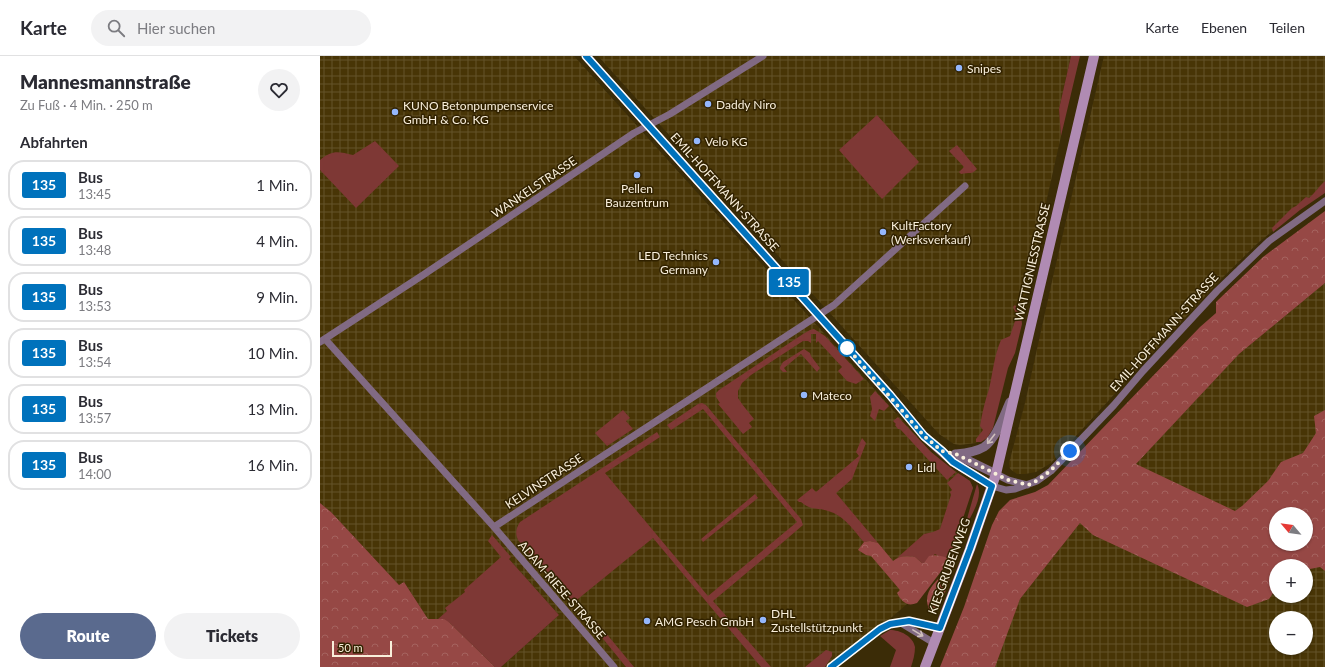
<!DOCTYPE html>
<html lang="de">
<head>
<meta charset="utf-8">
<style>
	body { margin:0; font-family:Lato,sans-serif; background:#f2f2f3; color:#2b2b33; height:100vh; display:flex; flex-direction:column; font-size:15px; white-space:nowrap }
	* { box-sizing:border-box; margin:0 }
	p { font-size:13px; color:#7c7c81 }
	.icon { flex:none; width:22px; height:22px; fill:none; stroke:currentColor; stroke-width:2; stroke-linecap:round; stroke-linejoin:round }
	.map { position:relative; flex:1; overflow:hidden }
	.sheet { display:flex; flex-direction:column; background:#fff; width:320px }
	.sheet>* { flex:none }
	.badge { padding:0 8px; border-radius:3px; font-size:14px; line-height:26px }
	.needle { width:26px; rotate:299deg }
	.controls { position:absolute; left:949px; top:451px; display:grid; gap:8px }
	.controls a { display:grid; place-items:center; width:44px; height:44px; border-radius:50%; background:#fff; box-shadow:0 1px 3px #0004; font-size:20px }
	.scale { position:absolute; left:12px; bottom:10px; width:60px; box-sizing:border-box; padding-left:4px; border:2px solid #f9efdb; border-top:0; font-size:11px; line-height:14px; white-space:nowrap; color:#f9efdb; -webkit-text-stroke:3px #312200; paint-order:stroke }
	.you { position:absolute; width:20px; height:20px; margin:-10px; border:3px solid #fff; border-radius:50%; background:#1a73e8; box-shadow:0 0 0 6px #1a73e833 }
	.map>.badge { position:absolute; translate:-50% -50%; box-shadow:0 0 0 2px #fff }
	h2 { padding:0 20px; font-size:15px; line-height:36px }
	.round { display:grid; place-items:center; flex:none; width:42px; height:42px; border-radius:21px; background:#f2f2f3 }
	.summary { display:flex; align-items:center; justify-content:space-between; height:68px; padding:0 20px }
	h1 { font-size:19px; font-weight:800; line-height:30px }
	.button { display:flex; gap:8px; margin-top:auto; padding:8px 20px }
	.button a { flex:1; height:46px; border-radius:24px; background:#5a6a8e; color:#fff; font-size:16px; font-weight:800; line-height:46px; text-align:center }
	.button a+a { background:#f2f2f3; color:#2b2b33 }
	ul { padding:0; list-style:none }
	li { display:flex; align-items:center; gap:12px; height:50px; margin:0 8px 6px; padding:0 12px; border:2px solid #e1e1e2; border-radius:16px }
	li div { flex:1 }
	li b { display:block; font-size:15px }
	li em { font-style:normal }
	li .badge { min-width:44px; font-weight:700; text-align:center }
	header { display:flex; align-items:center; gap:24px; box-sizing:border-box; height:56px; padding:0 20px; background:#fff; border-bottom:1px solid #e1e1e2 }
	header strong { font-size:19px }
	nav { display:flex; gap:22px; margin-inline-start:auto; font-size:14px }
	.search { width:280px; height:36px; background:#f2f2f3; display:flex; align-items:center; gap:10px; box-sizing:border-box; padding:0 14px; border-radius:22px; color:#7c7c81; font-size:15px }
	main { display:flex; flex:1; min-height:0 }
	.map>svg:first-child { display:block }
</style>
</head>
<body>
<header>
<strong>Karte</strong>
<div class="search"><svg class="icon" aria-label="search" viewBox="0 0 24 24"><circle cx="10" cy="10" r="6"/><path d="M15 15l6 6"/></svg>Hier suchen</div>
<nav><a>Karte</a><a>Ebenen</a><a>Teilen</a></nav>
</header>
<main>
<section class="sheet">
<div class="summary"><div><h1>Mannesmannstraße</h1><p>Zu Fuß · 4 Min. · 250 m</p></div><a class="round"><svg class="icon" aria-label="heart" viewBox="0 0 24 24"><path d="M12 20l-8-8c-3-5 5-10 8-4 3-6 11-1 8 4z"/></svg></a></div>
<h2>Abfahrten</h2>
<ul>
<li><span class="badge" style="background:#0072bc;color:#fff">135</span><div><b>Bus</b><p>13:45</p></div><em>1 Min.</em></li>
<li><span class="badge" style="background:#0072bc;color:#fff">135</span><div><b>Bus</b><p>13:48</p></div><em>4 Min.</em></li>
<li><span class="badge" style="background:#0072bc;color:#fff">135</span><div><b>Bus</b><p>13:53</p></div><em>9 Min.</em></li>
<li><span class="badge" style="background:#0072bc;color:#fff">135</span><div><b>Bus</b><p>13:54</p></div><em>10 Min.</em></li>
<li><span class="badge" style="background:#0072bc;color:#fff">135</span><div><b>Bus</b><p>13:57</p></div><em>13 Min.</em></li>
<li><span class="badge" style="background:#0072bc;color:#fff">135</span><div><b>Bus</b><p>14:00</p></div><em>16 Min.</em></li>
</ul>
<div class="button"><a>Route</a><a>Tickets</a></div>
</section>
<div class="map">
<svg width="1005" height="611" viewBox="0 0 1005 611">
	<defs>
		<pattern id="industrial-grid" width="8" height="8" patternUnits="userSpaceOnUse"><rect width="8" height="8" fill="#483506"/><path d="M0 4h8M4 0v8" fill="none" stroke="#63532a"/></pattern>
		<pattern id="forest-crowns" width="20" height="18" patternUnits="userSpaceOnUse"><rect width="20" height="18" fill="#964845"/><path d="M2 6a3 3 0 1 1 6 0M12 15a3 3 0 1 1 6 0" fill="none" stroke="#a5635f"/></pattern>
	</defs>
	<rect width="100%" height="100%" fill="#3b2c07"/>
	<path fill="url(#industrial-grid)" fill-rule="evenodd" d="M0,0H254L611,396L626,409L650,425L653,432L626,490L595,538L587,548L572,561L556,571L506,611H181L239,559L189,503L118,563H108L84,526L79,529L11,456L0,447Z
		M278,0H751L739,53L741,80L701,258L663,383L656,387L640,389L634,388L619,378Z
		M784,0H1005V136L977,155L939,186L896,228L731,407L716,416L705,418H697L690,413L689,407L705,347L733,221Z
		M1005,227V611H670L700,543L760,467L919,298ZM956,458H986V488H956ZM956,510H986V540H956ZM956,562H986V592H956Z"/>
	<path fill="#7e3835" d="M751,0H760L741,80L739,53Z
		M557,59L599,106L562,143L519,94Z
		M55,85L79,110L36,152L0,114V104C13,93 19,96 33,99Z
		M637,89L657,113C652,119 649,116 641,118L639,116L644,111L629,95Z
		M1005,125V137L980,154L953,176L952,172L972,152L976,150L986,141L989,142C996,136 999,130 1005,125Z
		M695,249L701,258L702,268L695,297L688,312L673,372L667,382L661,386H656V383L663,374L660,370C662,357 665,345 669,333C673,316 674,300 681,284L690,280L697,259L693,251Z
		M494,273L505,280L544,323L536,328L527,325L518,315L522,311L498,285L496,287V278H491V287L488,285H483L431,319L422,327L418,335V342L422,348L434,363L429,367L432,371L423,378L398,348L400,347L396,341V337L399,334L483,278L490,274Z
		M484,293L490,297L491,300L500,312L497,316L481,298L464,312L467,316H463L460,313V311L463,306Z
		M555,335L569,350L564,355L559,353L555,365L550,360L552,353L550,341Z
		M382,347L386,349L481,463L483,469L448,499L393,545L451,611H441L333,482L253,547L198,484C195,477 196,472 200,466L337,376L340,381L285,417L388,540L477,466L383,353L351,374L347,369L378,348Z
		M303,354L310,362L306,365L313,373L287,390L275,377Z
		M578,361L611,396L636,416L627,424L580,373H578L575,369L576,368L573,365Z
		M542,382L546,387L532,423L516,437L558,487L550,485L544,486C534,475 524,459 508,455C497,451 491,455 481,446H479L477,444L492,432L496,436L539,400L536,396Z
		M638,417L650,425L653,432L629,505L628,502L621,501L615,498L604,507H602L595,501L585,500L577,502L604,478L613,476L620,473L631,439L630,436L632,434L627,427Z
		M657,428C664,441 651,459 646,470L644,473Z
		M435,438L438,442L383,486L381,483Z
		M172,479L191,501L189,503L239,559L181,611H175L130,567L118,563L127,555L125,552L145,536L144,534L181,501L168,485Z
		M275,564L314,611H306L271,568Z
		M570,574C580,574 593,580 595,591C595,598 593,605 591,611H570L576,594L560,580Z
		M506,594L512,596V600L505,611H485Z"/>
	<path fill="url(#forest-crowns)" fill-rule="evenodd" d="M1005,155V227L919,298L816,408L915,455L922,450L948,425L961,406L983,397L996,377L994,360L1005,354V515L1000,511L990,513L986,518V510H956V533L949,543L927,551L773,479L760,467L700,543L675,611H620L644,551L672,469L679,455L690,444L715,436L728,429L880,271L896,257V246L943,201ZM956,458H986V488H956Z
		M0,447L11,456L79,529L84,526L108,563H124L130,567L175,611H0Z
		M550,485L558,487L573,505C580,499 587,500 595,501L602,507H604L609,500C615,498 623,500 628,502L629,505L597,547C587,551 582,546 577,537L580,534L551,500L546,499L538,494L544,486Z
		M625,516H629L631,520C626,531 624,547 612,555L609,553C602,537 615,526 625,516Z"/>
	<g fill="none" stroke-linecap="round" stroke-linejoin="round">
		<path stroke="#816a83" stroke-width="7" d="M5,283L174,471L294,611
			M0,286L103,219L314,77L350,58L443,0
			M676,418L688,424L707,429
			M672,430L686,434L695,433L717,425L731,415L794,349L823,315L897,235L949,185L1005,145
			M174,471L514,249L645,130
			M581,567L614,587
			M511,611L559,573L570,568L589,565L620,572"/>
		<path stroke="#816a83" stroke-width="9" d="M266,0L570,339L604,380L633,406L672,430
			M635,398L676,418
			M636,398C646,397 656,396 664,391C676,383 684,359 690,346"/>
		<path stroke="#b08bb3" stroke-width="10" d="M605,611L650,493L676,418L774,0"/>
	</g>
	<defs><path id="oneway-shaft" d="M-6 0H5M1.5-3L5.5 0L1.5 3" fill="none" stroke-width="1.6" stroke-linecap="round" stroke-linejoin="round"/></defs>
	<g stroke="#cfc0bc">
		<use href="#oneway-shaft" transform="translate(671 383) rotate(128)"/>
		<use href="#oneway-shaft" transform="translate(598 577) rotate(31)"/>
	</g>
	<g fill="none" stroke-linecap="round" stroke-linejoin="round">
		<g stroke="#fff" stroke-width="9">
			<path id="line" d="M266,0L570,339L604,380L622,395L633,406L672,430L650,493L620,572L589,565L570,568L560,573L511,611"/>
		</g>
		<use href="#line" stroke="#0072bc" stroke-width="6"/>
		<path stroke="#f9efdb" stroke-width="4" stroke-dasharray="0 7.2" d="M527,292L524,288L604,380L622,395L636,398L688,424L708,429C725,422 737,408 750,395"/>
	</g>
	<g fill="#94b7fd" stroke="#312200" stroke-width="1.5">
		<circle cx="639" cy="12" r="4"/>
		<circle cx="388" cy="48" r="4"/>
		<circle cx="75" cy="56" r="4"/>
		<circle cx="377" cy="85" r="4"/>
		<circle cx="317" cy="119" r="4"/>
		<circle cx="563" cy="176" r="4"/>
		<circle cx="396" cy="206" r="4"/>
		<circle cx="484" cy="339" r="4"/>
		<circle cx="589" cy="411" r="4"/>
		<circle cx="443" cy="564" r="4"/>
		<circle cx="327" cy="565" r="4"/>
	</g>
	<circle fill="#fff" stroke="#0072bc" stroke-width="2" cx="527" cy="292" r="8"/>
	<g text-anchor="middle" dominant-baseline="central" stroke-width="3" stroke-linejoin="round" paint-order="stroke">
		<g font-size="12" fill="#f9efdb" stroke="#312200" text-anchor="start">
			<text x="647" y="12">Snipes</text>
			<text x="396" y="48">Daddy Niro</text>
			<text x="83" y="49">KUNO Betonpumpenservice<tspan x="83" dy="14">GmbH &amp; Co. KG</tspan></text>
			<text x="385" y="85">Velo KG</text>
			<text x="317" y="132" text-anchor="middle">Pellen<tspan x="317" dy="14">Bauzentrum</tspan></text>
			<text x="571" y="169">KultFactory<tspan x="571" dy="14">(Werksverkauf)</tspan></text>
			<text x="388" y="199" text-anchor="end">LED Technics<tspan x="388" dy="14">Germany</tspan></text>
			<text x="492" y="339">Mateco</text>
			<text x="597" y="411">Lidl</text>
			<text x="451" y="557">DHL<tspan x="451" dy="14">Zustellstützpunkt</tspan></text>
			<text x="335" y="565">AMG Pesch GmbH</text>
		</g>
		<g font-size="12" fill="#f9efdb" stroke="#312200">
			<text transform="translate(214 131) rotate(-34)">WANKELSTRASSE</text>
			<text transform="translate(405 136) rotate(48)">EMIL-HOFFMANN-STRASSE</text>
			<text transform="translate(712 206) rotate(-77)">WATTIGNIESSTRASSE</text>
			<text transform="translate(844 276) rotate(-48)">EMIL-HOFFMANN-STRASSE</text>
			<text transform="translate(224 425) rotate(-33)">KELVINSTRASSE</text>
			<text transform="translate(629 510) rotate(-70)">KIESGRUBENWEG</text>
			<text transform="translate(242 534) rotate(49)">ADAM-RIESE-STRASSE</text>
		</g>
	</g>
</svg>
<div class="controls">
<a><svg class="needle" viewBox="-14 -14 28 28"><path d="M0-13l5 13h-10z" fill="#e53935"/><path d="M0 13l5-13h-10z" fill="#7c7c81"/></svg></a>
<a>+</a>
<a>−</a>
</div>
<div class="scale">50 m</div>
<div class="you" style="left:750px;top:395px"></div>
<b class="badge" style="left:469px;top:226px;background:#0072bc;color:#fff">135</b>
</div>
</main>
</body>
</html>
